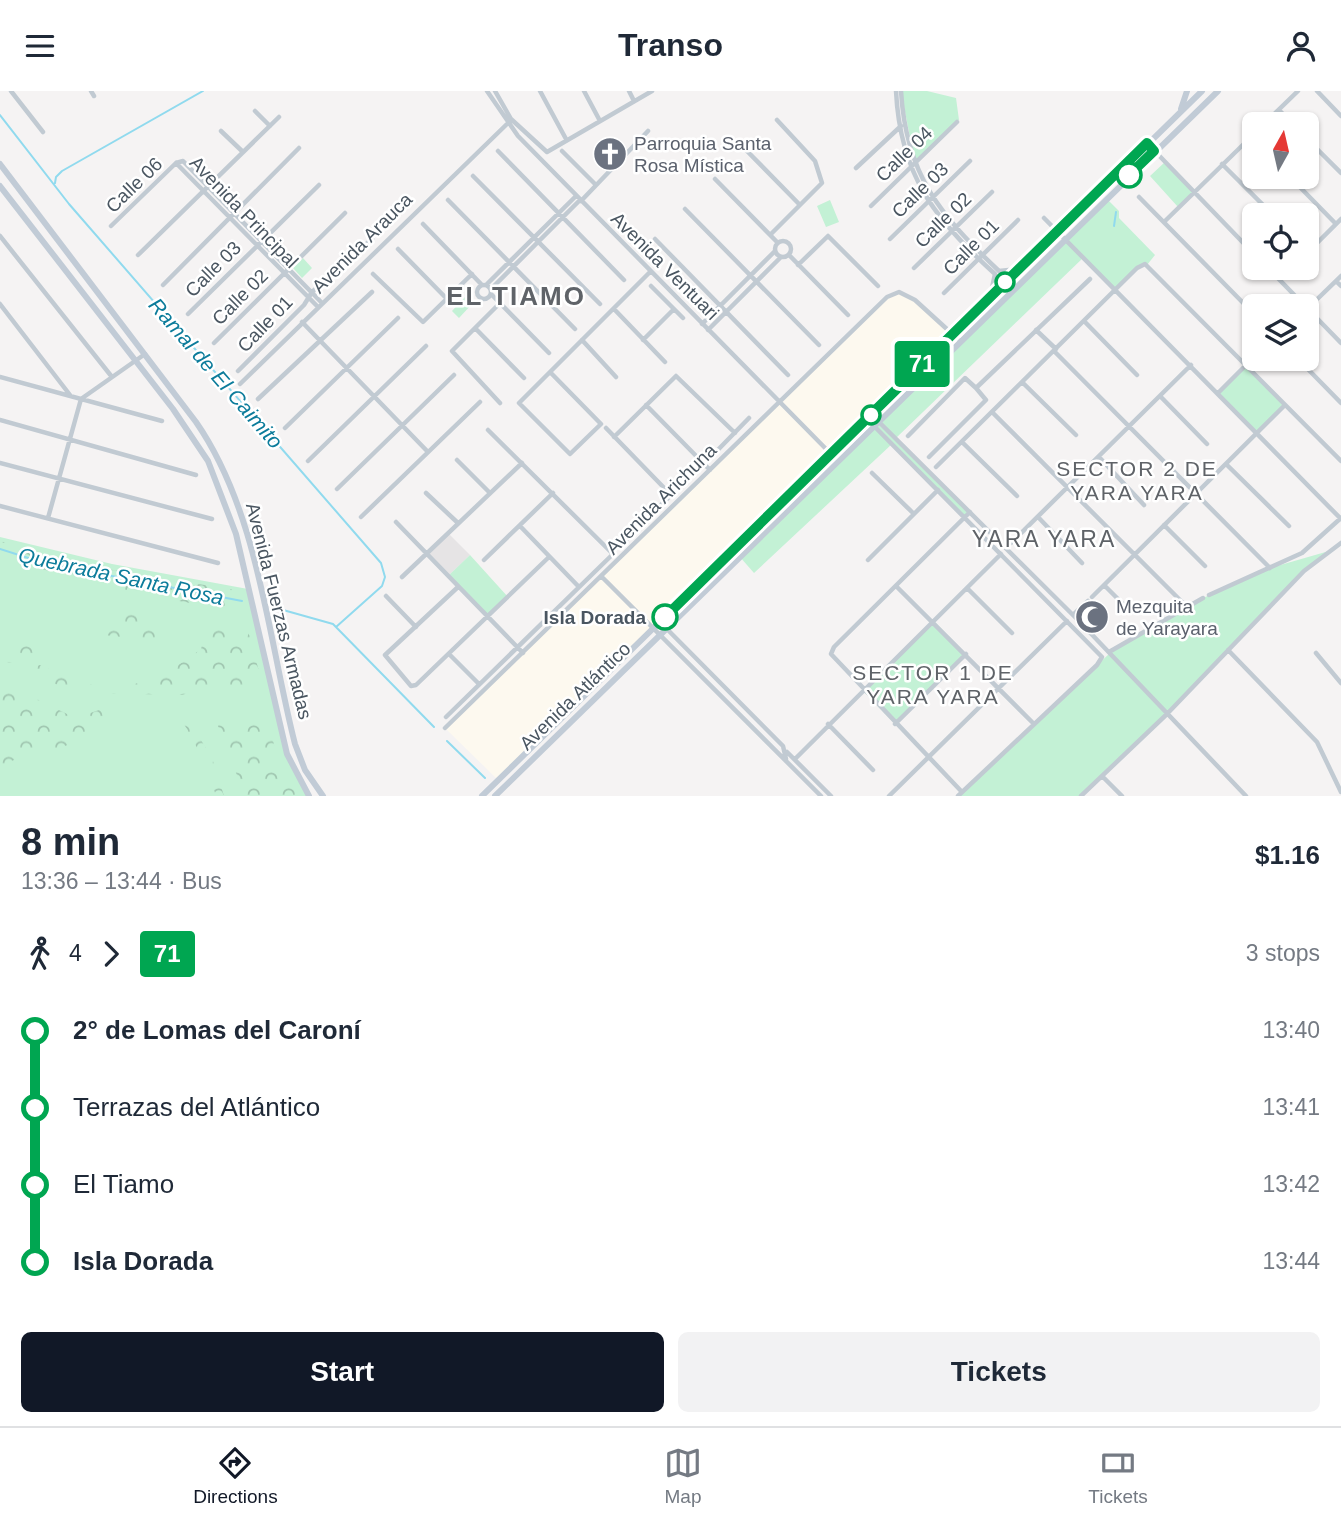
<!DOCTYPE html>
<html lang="en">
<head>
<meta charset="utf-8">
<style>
	body { margin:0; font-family:Helvetica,sans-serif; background:#f2f2f3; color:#1f2937; height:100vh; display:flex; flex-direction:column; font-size:26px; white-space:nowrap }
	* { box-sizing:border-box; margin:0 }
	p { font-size:23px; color:#747a83 }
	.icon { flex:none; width:38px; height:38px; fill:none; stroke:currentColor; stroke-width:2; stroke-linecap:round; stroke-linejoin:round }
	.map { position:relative; height:705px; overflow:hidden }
	.side { display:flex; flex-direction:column; background:#fff; flex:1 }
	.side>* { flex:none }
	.badge { padding:0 14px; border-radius:5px; font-size:24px; line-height:46px }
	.needle { width:46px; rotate:8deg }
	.controls { position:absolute; left:1242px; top:21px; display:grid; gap:14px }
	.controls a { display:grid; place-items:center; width:77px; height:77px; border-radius:10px; background:#fff; box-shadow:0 2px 5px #0004; font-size:35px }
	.map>.badge { position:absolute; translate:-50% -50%; box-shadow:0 0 0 4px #fff }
	.legs { display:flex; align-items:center; gap:10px; height:77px; padding:0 21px; font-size:23px }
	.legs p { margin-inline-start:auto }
	.overview { display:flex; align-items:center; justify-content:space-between; height:119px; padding:0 21px }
	h1 { font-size:38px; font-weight:700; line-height:52px }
	.primary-button { display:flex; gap:14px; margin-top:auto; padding:14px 21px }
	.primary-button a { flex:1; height:80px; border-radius:10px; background:#111827; color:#fff; font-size:28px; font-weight:700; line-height:80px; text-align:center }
	.primary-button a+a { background:#f2f2f3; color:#1f2937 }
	ul { padding:0 21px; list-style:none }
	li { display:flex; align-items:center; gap:24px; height:77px; font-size:26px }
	li i { display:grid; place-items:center; width:10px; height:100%; margin:0 9px; background:currentColor }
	li i::after { content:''; width:18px; height:18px; margin:-9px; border:5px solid; border-radius:50%; background:#fff }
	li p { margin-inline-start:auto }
	li:first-child i { background:linear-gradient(#0000 50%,currentColor 0) }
	li:last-child i { background:linear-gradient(currentColor 50%,#0000 0) }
	header { display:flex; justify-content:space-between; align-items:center; height:91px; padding:0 21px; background:#fff; font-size:32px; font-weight:700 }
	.tabs { display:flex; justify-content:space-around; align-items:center; height:98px; border-top:2px solid #e0e1e3; background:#fff; font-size:19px; color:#747a83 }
	.tabs a { display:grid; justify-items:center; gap:4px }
	.tabs .on { color:#111827 }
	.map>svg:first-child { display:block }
</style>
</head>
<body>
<header><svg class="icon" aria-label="menu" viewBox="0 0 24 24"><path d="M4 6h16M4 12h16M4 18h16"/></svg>Transo<svg class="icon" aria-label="person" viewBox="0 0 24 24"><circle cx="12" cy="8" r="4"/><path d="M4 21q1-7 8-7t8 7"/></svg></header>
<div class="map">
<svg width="1341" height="705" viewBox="0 0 1341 705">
	<defs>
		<pattern id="forest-crowns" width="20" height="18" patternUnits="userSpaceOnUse" patternTransform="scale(1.75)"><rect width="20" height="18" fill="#c3f1d5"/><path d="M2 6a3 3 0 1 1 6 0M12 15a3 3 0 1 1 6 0" fill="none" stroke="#a0c6b0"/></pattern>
	</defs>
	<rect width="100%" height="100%" fill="#f5f3f3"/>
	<path fill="#fdf9ef" d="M896,202L906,203L952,243L498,689L445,637L882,210Z"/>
	<path fill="#e6e4e5" d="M448,442L470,464L448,485L426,463Z"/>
	<path fill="#c3f1d5" d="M901,0H927L956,7L959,29L915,72Z
		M1165,71L1194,101L1178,116L1150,85Z
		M1106,107L1119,120V127L1155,164L1147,174H1143L1116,198L1084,166L896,347L970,421L965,426L892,353L754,482L740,466Z
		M830,109L839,131L826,136L817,115Z
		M303,167L312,177L302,187L293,177Z
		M465,206L472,213L459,227L452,220Z
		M1246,274L1285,314L1257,342L1218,302Z
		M0,446L112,473L248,498L282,646L309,705H0Z
		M1329,460L1312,473L1167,623L1081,705H958L1110,562L1203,507L1270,477Z
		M470,464L508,506L488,526L448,485Z
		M933,529L966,563L895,633L862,599Z"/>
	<path fill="url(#forest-crowns)" d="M0,450L65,469H81L107,478L235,499L242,503L243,514C218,527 37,476 0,468Z
		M129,523C143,525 161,536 157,550L104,544L92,539L93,535L111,533Z
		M217,532C245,533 251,538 255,565C257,577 263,585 260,599L252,601L213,594L182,604L88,602L30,586L27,582L29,577L40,574L79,592L121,598L168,581L193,564L201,558L206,540Z
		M25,548L41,553L43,560C31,573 16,575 0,569V553Z
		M0,590L67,623L82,625L113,614L118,620L119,629L61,657L19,666L0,677Z
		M188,628L212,667L224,705H216L206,673L184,633Z
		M226,629L268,632L280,675L299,705H245L218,635L220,631Z"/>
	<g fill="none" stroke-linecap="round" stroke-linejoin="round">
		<path stroke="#90daee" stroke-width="2" d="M0,24L69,113L381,472L385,486L382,495L336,536
			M55,92L56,86L62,80L203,0
			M1114,135L1116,121
			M0,458L44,472L242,510
			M276,517L333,533L434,636
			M447,650L485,687"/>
		<path stroke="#c1cad2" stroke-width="4.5" d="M11,0L43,41
			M91,0L94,5
			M487,0L518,45L831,363
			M495,0L511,28L547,61L652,0
			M540,0L566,48
			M584,0L600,30
			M629,0L634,10
			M896,0C900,84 935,129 995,183L990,206
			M901,0C906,84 940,124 999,180L1019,178
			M1317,0L1341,25
			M1279,19L1293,33
			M255,20L270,35
			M1264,33L1298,0
			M221,40L243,61
			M1307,48L1341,82
			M1147,52L1255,164
			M746,59L800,114
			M498,60L624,189
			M562,60L596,94
			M176,72L183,70L322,212
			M176,72L318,216
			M1222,73L1273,124
			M856,77L901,35
			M473,85L600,213
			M1290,86L1336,133
			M715,88L778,152
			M1139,106L1255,224
			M448,109L575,238
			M581,110L648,40
			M871,115L957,31
			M685,118L819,254
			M1044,127L1341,428
			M1164,131L1255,42
			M423,133L482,194
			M111,135L176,72
			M770,144L822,92L815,70L777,29
			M0,145L112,286
			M655,148L788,284
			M890,148L970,70
			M775 158a8 8 0 1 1 16 0a8 8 0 1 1-16 0Z
			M398,158L447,208
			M1307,162L1341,128
			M138,164L279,26
			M789,164L848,224
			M798,174L828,145L878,195
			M914,177L992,101
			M1268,177L1305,215
			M373,183L423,231L472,183
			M1280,189L1292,177
			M1336,190L1341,195
			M163,194L299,57
			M486,194L576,105
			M477 201a7 7 0 1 1 14 0a7 7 0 1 1-14 0Z
			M651,195L683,227
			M491,198L580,109
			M944,202L1018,129
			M491,203L549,262
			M500,212L452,260L500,312
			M0,213L70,304
			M1307,217L1341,252
			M614,218L665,271
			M1307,218L1341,185
			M188,223L319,94
			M1084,230L1137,284
			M302,231L428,361
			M702,233L775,160
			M475,237L524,287
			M708,239L781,166
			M1036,239L1056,258
			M582,249L616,286
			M643,249L674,218
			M214,252L345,122
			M1054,260L1270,477
			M1298,268L1341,312
			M238,280L304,214L312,201L372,148
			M550,281L601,333L570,363L519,312L651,180
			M0,286L162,330
			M1022,291L1076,344
			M240,293L507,33
			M1218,302L1246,274
			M1160,305L1207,353
			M258,308L372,201
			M646,314L710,379
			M992,321L1187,516
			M0,329L196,384
			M879,331L1079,530L1246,705
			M874,335L1102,566L1097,574L958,705
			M285,337L398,227
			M606,337L671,404
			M908,345L965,287L976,297L1090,188
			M614,346L676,285L735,342
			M962,351L1017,405
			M929,366L986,309L976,297
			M1099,366L1144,414
			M709,368L749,327
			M457,369L490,402
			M308,370L426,255
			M0,372L212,428
			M1226,373L1289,435
			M936,376L1137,177L1145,173L1341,370
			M872,382L914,423L938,399
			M337,398L454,284
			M426,402L458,432
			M0,415L218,472
			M361,426L480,311
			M1038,426L1082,472
			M48,427L81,308L145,263
			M396,431L523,562
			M1164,434L1205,475
			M520,435L579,496
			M626,449L698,377
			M1011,452L1191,274
			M484,469L553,402
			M868,469L914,423
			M402,486L522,372
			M602,486L821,705
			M1104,494L1128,518
			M896,495L1033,632
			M458,496L385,564L411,595L416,594L549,466
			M967,497L1012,542
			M1209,504L1302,462L1341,427
			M386,505L416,536
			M1092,506L1285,314
			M1073,524L1088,510
			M660,531L783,655L786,668
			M1228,559L1317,651L1341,701
			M1109,561L1203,507
			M1316,562L1341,592
			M449,563L479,593
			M446,626L613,463L488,339
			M828,633L873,679
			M895,633L966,563
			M445,637L887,206L899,201L915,209L960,250
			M787,661L831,705
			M795,668L1001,463
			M1102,685L1122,705
			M962,701L831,563L834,556L970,421
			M889,705L1067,530
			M1081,705L1167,623L1304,480L1341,452"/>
		<path stroke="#c1cbd6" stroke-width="6" d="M1181,18L1187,0
			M0,73L196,331C259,422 268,548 295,653L305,679L323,705
			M0,95L173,318L208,370L236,443L287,663L309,705
			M482,705L1202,0
			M495,705L1218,0"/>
	</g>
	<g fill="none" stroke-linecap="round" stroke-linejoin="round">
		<g stroke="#fff" stroke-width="16">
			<path id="line-1" d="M665,526L1147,52L1154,60L1129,84"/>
		</g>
		<use href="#line-1" stroke="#00a651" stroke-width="10"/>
	</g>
	<defs>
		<g id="church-disc" transform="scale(1.75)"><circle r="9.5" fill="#6b7280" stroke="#fff"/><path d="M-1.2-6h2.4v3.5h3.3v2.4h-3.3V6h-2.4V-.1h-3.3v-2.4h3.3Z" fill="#fff"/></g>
		<g id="mosque-disc" transform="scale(1.75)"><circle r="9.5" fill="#6b7280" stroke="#fff"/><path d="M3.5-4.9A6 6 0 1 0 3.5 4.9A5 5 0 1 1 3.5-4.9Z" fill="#fff"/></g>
	</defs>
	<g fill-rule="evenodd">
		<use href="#church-disc" x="610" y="63"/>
		<use href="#mosque-disc" x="1092" y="526"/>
	</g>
	<g fill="#fff" stroke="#00a651" stroke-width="3.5">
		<circle cx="1129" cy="84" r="12"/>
		<circle cx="1005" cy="191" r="9"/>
		<circle cx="871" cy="324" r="9"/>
		<circle cx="665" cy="526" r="12"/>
	</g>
	<g text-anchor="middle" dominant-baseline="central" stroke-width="5" stroke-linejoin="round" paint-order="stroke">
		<g font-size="19" fill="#5b616d" stroke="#fff" text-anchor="start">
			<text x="634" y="52">Parroquia Santa<tspan x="634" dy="22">Rosa Mística</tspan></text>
			<text x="1116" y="515">Mezquita<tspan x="1116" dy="22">de Yarayara</tspan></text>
		</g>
		<g font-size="19" fill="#4a5661" stroke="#fff">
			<text transform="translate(904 63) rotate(-44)">Calle 04</text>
			<text transform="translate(134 94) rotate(-44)">Calle 06</text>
			<text transform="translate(920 99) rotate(-44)">Calle 03</text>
			<text transform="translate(244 121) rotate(46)">Avenida Principal</text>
			<text transform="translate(943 129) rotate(-44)">Calle 02</text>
			<text transform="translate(362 152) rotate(-45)">Avenida Arauca</text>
			<text transform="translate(971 156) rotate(-45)">Calle 01</text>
			<text transform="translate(665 175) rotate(45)">Avenida Ventuari</text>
			<text transform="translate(213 178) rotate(-45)">Calle 03</text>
			<text transform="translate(240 206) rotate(-45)">Calle 02</text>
			<text transform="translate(265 233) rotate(-46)">Calle 01</text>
			<text transform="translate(661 408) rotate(-45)">Avenida Arichuna</text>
			<text transform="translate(279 520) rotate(76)">Avenida Fuerzas Armadas</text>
			<text transform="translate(575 605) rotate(-44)">Avenida Atlántico</text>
		</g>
		<g font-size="19" font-weight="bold" fill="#4a5661" stroke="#fff" text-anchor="end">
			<text x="646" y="526">Isla Dorada</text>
		</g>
		<g font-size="21" font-style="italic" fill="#0c7c9b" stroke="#fff">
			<text transform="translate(216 282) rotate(49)">Ramal de El Caimito</text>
			<text transform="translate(121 485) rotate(12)">Quebrada Santa Rosa</text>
		</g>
		<g font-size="21" letter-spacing="2" fill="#5f6368" stroke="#fff">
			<text x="1137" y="377">SECTOR 2 DE<tspan x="1137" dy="24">YARA YARA</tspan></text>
			<text x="933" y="581">SECTOR 1 DE<tspan x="933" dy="24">YARA YARA</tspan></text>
		</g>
		<g font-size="23" letter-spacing="2" fill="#5f6368" stroke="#fff">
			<text x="1044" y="448">YARA YARA</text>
		</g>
		<g font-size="26" font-weight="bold" letter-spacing="2" fill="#5f6368" stroke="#fff">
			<text x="516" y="205">EL TIAMO</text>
		</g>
	</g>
</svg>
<div class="controls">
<a><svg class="needle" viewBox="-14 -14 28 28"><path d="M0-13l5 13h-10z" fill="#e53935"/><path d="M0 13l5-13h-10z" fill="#747a83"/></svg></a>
<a><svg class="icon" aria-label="locate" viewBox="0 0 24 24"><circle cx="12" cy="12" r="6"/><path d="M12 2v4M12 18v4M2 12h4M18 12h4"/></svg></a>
<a><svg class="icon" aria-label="layers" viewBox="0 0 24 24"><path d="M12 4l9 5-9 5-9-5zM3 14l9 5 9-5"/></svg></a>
</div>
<b class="badge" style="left:922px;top:273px;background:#00a651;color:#fff">71</b>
</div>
<section class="side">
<div class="overview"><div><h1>8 min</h1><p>13:36 – 13:44 · Bus</p></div><b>$1.16</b></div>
<div class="legs"><svg class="icon" aria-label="walk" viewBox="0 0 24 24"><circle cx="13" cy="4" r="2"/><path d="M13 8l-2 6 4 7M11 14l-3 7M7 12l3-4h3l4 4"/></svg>4<svg class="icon" aria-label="forward" viewBox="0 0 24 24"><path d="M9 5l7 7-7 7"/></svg><b class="badge" style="background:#00a651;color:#fff">71</b><p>3 stops</p></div>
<ul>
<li><i style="color:#00a651"></i><b>2° de Lomas del Caroní</b><p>13:40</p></li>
<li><i style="color:#00a651"></i><span>Terrazas del Atlántico</span><p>13:41</p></li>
<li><i style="color:#00a651"></i><span>El Tiamo</span><p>13:42</p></li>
<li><i style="color:#00a651"></i><b>Isla Dorada</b><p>13:44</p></li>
</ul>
<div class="primary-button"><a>Start</a><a>Tickets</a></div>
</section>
<nav class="tabs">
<a class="on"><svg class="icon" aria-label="directions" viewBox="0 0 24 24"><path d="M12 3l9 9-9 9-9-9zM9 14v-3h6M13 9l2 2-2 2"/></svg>Directions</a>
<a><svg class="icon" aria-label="map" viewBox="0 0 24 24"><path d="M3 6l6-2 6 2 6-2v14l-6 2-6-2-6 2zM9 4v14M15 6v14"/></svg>Map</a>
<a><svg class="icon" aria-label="tickets" viewBox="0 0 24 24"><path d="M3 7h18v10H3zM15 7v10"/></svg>Tickets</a>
</nav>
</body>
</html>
